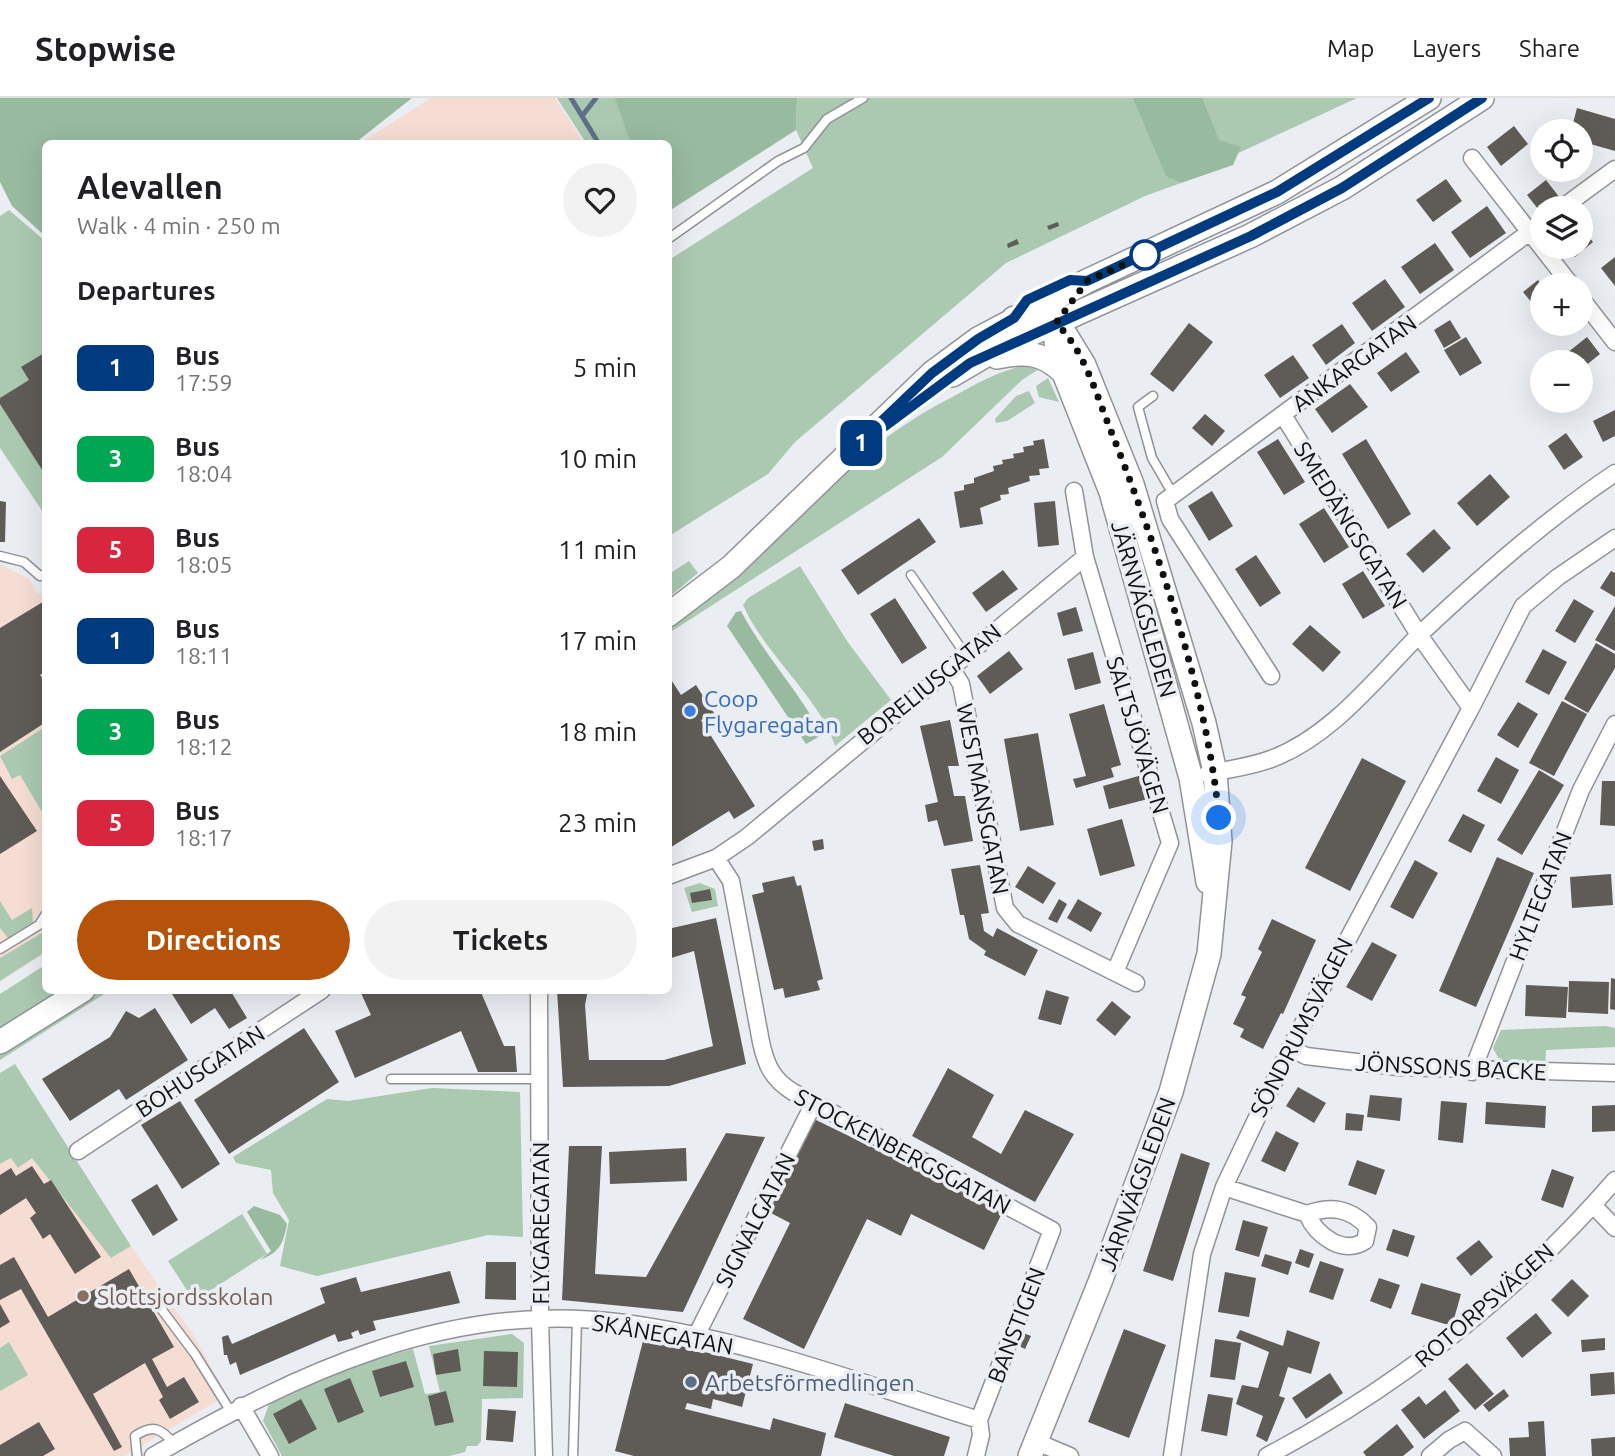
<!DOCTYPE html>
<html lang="en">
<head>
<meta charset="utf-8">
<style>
	body { margin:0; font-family:Ubuntu,sans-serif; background:#f2f2f2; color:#202124; height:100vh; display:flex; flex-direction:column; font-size:26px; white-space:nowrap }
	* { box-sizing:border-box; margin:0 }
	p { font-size:23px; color:#757577 }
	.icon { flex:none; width:38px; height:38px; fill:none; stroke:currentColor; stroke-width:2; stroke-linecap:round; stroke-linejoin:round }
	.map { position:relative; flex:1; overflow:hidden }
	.drawer { position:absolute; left:42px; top:42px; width:630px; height:854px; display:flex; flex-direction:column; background:#fff; border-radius:10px; box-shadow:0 7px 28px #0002 }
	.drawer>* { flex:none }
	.badge { padding:0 14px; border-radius:10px; font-size:24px; line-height:46px }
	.tools { position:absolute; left:1530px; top:21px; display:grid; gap:14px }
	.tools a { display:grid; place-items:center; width:63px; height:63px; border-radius:50%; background:#fff; box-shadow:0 7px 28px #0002; font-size:35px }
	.you { position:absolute; width:35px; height:35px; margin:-18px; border:5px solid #fff; border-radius:50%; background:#1a73e8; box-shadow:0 0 0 10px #1a73e833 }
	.map>.badge { position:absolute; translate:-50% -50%; box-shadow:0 0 0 4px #fff }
	h2 { padding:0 35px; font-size:26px; line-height:63px }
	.round { display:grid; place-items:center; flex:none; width:74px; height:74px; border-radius:37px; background:#f2f2f2 }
	.head { display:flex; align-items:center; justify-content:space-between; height:119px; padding:0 35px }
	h1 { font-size:33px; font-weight:600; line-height:52px }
	.cta { display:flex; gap:14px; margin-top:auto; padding:14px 35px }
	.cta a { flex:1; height:80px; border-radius:42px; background:#b45309; color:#fff; font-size:28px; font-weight:600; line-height:80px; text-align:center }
	.cta a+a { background:#f2f2f2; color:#202124 }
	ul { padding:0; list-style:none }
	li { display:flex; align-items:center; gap:21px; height:91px; padding:0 35px }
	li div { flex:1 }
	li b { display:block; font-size:26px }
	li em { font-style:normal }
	li .badge { min-width:77px; font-weight:700; text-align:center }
	header { display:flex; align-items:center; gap:42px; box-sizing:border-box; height:98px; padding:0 35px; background:#fff; border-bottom:2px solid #e0e0e0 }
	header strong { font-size:33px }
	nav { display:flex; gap:38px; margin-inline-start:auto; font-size:24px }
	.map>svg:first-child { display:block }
</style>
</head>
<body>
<header>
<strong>Stopwise</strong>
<nav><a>Map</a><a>Layers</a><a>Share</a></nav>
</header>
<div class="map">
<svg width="1615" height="1358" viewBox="0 0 1615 1358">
	<rect width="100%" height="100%" fill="#eaedf2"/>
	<path fill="#f5ddd3" d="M431,0H555L584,45H360Z
		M0,466L29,481L38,497L46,492L45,855L0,884Z
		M11,1060H32L112,1160L131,1148L192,1235L227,1297L124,1358H0V1066Z"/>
	<path fill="#aac9b0" d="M557,0H633L641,45H586Z
		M797,0H1357L1178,83L1181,85L1145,98L1006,165L795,344L768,376L669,438V162L813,70L796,32Z
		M9,112L45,143V417L0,350V118Z
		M1022,268L1039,271L1022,282L942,359L669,535V529L689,515C765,446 851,354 939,306C966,292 992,275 1022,268Z
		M1048,280L1059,304L1039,299L1036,288Z
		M1029,293L1035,305L1007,323L996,325L995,321L1016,298Z
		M689,463L698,475L669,499V476Z
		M800,468L847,543L891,602L835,648C823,604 763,554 743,507L748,500Z
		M45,629V719L20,677L12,681L0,658Z
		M700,785L715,791L718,808L692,814L684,790Z
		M0,803L12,822L32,810L33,824L8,840L0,830Z
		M45,833V854L0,883V860Z
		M45,867L46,892L64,893L0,933V896Z
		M101,893H109L0,962V957Z
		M1606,928L1615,930V949L1546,952L1545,971L1501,965L1493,950L1501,932Z
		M15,966L131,1148L111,1160L32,1060L18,1070L11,1060L0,1066V975Z
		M432,990L520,994L523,1139L488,1137L317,1178L280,1168L289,1122L273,1095L271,1072L236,1065L233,1059L327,1001L348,1003Z
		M242,1116L267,1156L194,1203L168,1163Z
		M512,1236L524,1245L523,1300L482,1301L481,1343L477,1348H467L465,1354L449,1358H282L263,1323L269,1306L356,1267L413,1251L425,1296L440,1294L429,1248Z
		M9,1244L28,1277L0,1293V1250Z"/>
	<path fill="#98ba9f" d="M0,0H412L355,45L46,46L45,138L12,108L0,84Z
		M615,0H797L796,32L669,113L668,46L631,45Z
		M1133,0H1202L1219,42L1241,49L1233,67L1181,85L1166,78Z
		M741,513C764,557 799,593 822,637L806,646L727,528L736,514Z
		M254,1108L280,1117L287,1126C283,1146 280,1154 260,1162L271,1153L247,1114Z"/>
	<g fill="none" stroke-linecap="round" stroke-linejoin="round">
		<path stroke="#5f7086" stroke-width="5" d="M571,0L599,46
			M582,18L596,0"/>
	</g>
	<path fill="#5f5b57" d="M1577,10L1615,21V53L1580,43V33H1571Z
		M1514,28L1528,46L1501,68L1487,49Z
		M1446,81L1462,103L1433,124L1416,102Z
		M1546,82L1560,100L1542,110V116L1527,97Z
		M1487,108L1506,135L1470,160L1451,134Z
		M1058,124L1059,128L1049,132L1047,128Z
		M1580,129L1593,144L1575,159L1567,149H1580Z
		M1017,141L1019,146L1008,150L1007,146Z
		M1435,145L1454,172L1420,196L1401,169Z
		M1615,159V188L1601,170Z
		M1385,181L1405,209L1372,233L1352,205Z
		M1538,182L1542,187V217L1523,194Z
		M1450,222L1461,240L1444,250L1434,232Z
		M1189,225L1213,244L1173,294L1150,276Z
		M1342,226L1355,245L1326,267L1312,247Z
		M1466,239L1482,265L1460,278L1444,252Z
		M1587,239L1600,256L1580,272V264H1575L1567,255Z
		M46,254V378L0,306V300L29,282L21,269Z
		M1406,254L1420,274L1391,294L1377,275Z
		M1293,257L1309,280L1280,300L1264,277Z
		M1350,286L1368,309L1332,335L1315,311Z
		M1615,312V338L1603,344L1593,323Z
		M1205,316L1225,333L1212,348L1192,330Z
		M1566,335L1583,359L1564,372L1548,348Z
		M1044,341L1049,370L1039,371L1040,377L1029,378L1030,383L1008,390L1009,396L1000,397L1001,402L980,410L983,426L960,430L954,394L964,392V387L974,385V380L994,373L993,368L1003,366L1002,362L1014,360L1013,356L1024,354L1023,349L1034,347L1033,343Z
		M1278,341L1305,384L1284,397L1257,354Z
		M1366,341L1411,416L1388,431L1342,356Z
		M1490,376L1510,399L1477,428L1457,405Z
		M1212,393L1233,428L1209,443L1188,408Z
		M0,403L6,404L5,444H0Z
		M1055,403L1059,447L1038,449L1034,405Z
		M1324,410L1349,449L1324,465L1299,426Z
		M919,420L936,444L858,497L841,472Z
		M1434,431L1451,450L1423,475L1406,456Z
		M1256,457L1281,495L1260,509L1235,471Z
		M1003,472L1018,491L986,514L972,495Z
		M1363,473L1385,508L1363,521L1342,486Z
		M1611,473L1615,475V499L1600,490Z
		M895,500L927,550L902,566L870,516Z
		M1574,501L1594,513L1575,545L1555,533Z
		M46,502V573L40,577L46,585V624L0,654V530Z
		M1615,508V553L1595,542Z
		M1076,509L1083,533L1063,538L1057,515Z
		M1310,527L1341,554L1323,574L1292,546Z
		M1596,545L1615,556V570L1588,615L1564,601Z
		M1543,551L1567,564L1549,597L1525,584Z
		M1009,553L1023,571L990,596L977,578Z
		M1093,554L1101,585L1075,592L1067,561Z
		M668,577L681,597L696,587L714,615L701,622L755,708L734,721L729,713L668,751Z
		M1562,603L1587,616L1554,678L1529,665Z
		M1518,604L1538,616L1518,650L1497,637Z
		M1104,606L1121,667L1111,670L1114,679L1076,690L1073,681L1086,678L1069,616Z
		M950,622L959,668H948L954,698H965L973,743L944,748L937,722L928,724L925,707L938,704L920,628Z
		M1038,635L1054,727L1020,733L1004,641Z
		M1496,659L1519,672L1501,706L1477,693Z
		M1362,660L1406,683L1350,793L1305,770Z
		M1539,672L1564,687L1522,757L1497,742Z
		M1142,677L1148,701L1109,711L1103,688Z
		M0,678L37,733L0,756Z
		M1602,683H1615V728L1600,727Z
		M1463,716L1485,727L1471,755L1448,743Z
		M1122,721L1135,768L1100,778L1087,731Z
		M823,741L824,751L814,753L812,743Z
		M1497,759L1534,775L1476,909L1439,893Z
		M1415,762L1438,775L1413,821L1390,809Z
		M980,767L989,815L981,816L984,833L993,839L997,830L1038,852L1025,878L984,857L986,853L969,841L964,817H960L951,771Z
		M1028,768L1056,785L1043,806L1015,789Z
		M1611,776L1613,807L1572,810L1570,779Z
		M794,778L797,788L801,787L823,881L817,883L820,892L785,900L783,890L774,892L752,797L764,794L762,785Z
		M710,791L712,802L692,805L690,795Z
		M1059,801L1067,806L1057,825L1048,821Z
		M1078,801L1102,815L1091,834L1067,820Z
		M716,820L746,966L669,988L563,989L557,892H588L585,907L589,962H664L713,948L694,853L668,861V831Z
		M1272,821L1316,842L1283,916L1281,915L1263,951L1240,939L1244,931L1233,926L1246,899L1241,897L1262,854L1258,851Z
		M1372,844L1397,857L1372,903L1346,889Z
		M1611,880L1615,881V912L1610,911Z
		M1569,883L1609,884L1608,916L1568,914Z
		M1526,887L1568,889L1566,920L1525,918Z
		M179,892H230L247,920L229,931L215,910L191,926L172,896Z
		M366,892H480L504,948H515L517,974H478L461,933L355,980L335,933L371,917L361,895Z
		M1046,892L1069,899L1061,927L1038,921Z
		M1112,903L1131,919L1115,938L1096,922Z
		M155,910L188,962L126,1002L119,991L70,1023L42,981L110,939L126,913L139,920Z
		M304,930L339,984L229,1056L194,1002Z
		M948,970L994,997L972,1039L1001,1056L1025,1012L1074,1036L1035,1104L912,1038Z
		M1298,989L1326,1005L1314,1025L1286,1008Z
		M1370,997L1402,1000L1400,1023L1367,1019Z
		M180,1003L220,1066L182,1091L141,1027Z
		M1441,1003L1467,1005L1463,1045L1438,1042Z
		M1486,1004L1546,1008L1545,1030L1485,1026Z
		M1615,1007V1033L1592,1034V1008Z
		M1346,1015L1364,1017L1362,1033L1345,1032Z
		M814,1021L1003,1113L984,1152L911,1116L901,1138L867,1121L804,1251L743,1221L790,1125L769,1114Z
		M1276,1033L1299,1045L1285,1074L1261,1063Z
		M726,1035L765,1039L683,1214L562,1202L569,1048H602L595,1176L646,1179Z
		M686,1050L687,1083L610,1086L609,1054Z
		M1181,1055L1210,1065L1173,1183L1143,1173Z
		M1357,1062L1385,1072L1376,1097L1348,1087Z
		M32,1068L44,1086L51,1082L101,1159L75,1176L50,1136L43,1141L30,1120L36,1115L26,1100L0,1117V1077L11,1070L16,1078Z
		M1552,1071L1574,1079L1563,1110L1541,1102Z
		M157,1086L178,1122L153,1138L131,1102Z
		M1243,1122L1268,1129L1259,1159L1235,1152Z
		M1393,1131L1415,1138L1408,1159L1386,1152Z
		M1479,1142L1493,1159L1471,1178L1456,1160Z
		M1300,1151L1314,1156L1309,1170L1295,1165Z
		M1265,1156L1292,1164L1288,1177L1261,1168Z
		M14,1159L48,1219L129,1171L174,1249L152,1261L167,1289L184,1279L199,1304L170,1321L159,1302L163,1299L145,1265L93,1296L122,1349L114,1353L21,1191L0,1202V1167Z
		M1320,1163L1344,1171L1333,1202L1309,1194Z
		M486,1164H516V1202L485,1201Z
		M450,1173L460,1205L373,1223L376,1232L360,1237L358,1232L351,1235L353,1240L338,1244L335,1236L240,1277L236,1264L230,1267L227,1257H224L222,1239L228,1237L232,1246L325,1205L320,1190L356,1179L361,1194Z
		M1225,1174L1256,1180L1249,1219L1218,1214Z
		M1379,1180L1400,1187L1391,1211L1370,1203Z
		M1572,1181L1589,1198L1568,1219L1551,1202Z
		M1421,1185L1461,1196L1452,1228L1411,1216Z
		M0,1206L10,1224L0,1230Z
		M1536,1215L1552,1235L1522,1260L1506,1240Z
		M1124,1231L1166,1247L1129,1340L1088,1324Z
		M1240,1232L1283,1248L1287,1232L1320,1244L1311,1276L1288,1269L1279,1298L1285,1300L1267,1344L1256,1338L1263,1318L1236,1306L1242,1287L1258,1290L1269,1254L1236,1240Z
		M1021,1234L1031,1238L1025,1251L1015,1246Z
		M644,1239L753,1266L742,1309L713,1301L711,1311L687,1305L685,1311L770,1332L773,1320L826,1335L821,1358H634L615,1353Z
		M1605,1240V1252L1582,1254L1581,1242Z
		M1215,1241L1241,1245L1235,1282L1210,1279Z
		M458,1251L461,1273L436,1277L433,1256Z
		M484,1253L518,1254L517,1289L483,1288Z
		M406,1263L414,1289L380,1299L372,1273Z
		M1467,1265L1494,1296L1475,1312L1448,1281Z
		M1614,1274L1615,1296L1591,1298L1590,1276Z
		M1330,1275L1343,1295L1306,1321L1292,1300Z
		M350,1280L364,1314L338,1325L324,1291Z
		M1504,1291L1509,1298L1489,1314L1483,1307Z
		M1445,1292L1460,1313L1424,1341L1401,1312L1419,1298L1426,1307Z
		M446,1293L454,1324L435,1328L428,1298Z
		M1208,1296L1233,1300L1227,1338L1201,1333Z
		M301,1301L317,1331L289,1346L273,1316Z
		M845,1305L950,1339L944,1358H894L834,1339Z
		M488,1311L516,1313L513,1344L486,1342Z
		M1544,1323L1546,1358H1510L1509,1340L1529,1339L1528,1324Z
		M39,1324L55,1351L43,1358H0V1347Z
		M1397,1326L1414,1349L1403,1358H1366L1363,1354Z
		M1615,1339V1358H1592L1591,1341Z"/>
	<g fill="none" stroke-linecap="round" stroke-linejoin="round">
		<g stroke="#909297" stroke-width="11">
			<path id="service" d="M668,141L778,63L804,50L827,21L863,0
				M1021,209L1040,194L1063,184
				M1153,298L1138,309L1152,360L1173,396
				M0,458L24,464L40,478L46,476
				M911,477L965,556
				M0,851L39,827L46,816
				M391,981H539
				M156,1204L195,1256L231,1314
				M137,1358L135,1338C153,1326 161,1330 174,1346
				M573,1358L577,1222"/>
		</g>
		<g stroke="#909297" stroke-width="19">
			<path id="minor" d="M1472,60L1571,187
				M1562,110L1615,71
				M1580,199L1615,244
				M1074,393L1085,459L1170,745L1115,874
				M950,568L961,586L1005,810L1018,826L1136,885
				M1271,578L1170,421L1165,403L1542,125
				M1471,610L1523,508L1558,479L1615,440
				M1207,676C1228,671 1250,669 1271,661C1331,639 1375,581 1419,537L1283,317
				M716,760L731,783L761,944C766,967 772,981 793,994L1052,1132L979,1322L981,1337L976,1358
				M668,778L716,760L747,739L1085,459
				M539,892L540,1221L544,1358
				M1290,950L1306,958L1398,969L1615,975
				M1472,974L1581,692L1615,626
				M78,1053L322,892
				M1224,1089L1307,1116C1316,1137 1343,1158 1365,1143L1368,1129C1349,1109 1330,1108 1307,1116
				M1593,1107L1615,1130
				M696,1238L814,1005
				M241,1308L270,1358
				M1037,1344L1070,1358
				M153,1358C296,1276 447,1203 617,1224C741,1239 861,1285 979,1322
				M1172,1358L1202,1156L1224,1089L1290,950L1471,610L1419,537C1482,478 1544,423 1615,375
				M1267,1358C1400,1288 1516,1196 1615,1082
				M1430,1358L1449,1342L1465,1333L1493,1358"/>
		</g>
		<g stroke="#909297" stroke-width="26">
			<path id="secondary" d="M1059,219L1055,234L1058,260L1111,394L1191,680L1208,784
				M1014,220L1048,223L1062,231L1084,267L1132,386L1204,625L1215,674L1220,743L1209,856L1171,994L1100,1184L1030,1358
				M997,259C1025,253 1043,254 1064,275
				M952,277L993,253L1250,138L1342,90L1482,0
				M668,517L731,469L932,275L978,241L1087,183L1277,94L1429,0
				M0,944L83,892"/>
		</g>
		<use href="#service" stroke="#fff" stroke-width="8"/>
		<use href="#minor" stroke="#fff" stroke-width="16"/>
		<use href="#secondary" stroke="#fff" stroke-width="23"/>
	</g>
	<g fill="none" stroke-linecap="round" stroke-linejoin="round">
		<g stroke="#fff" stroke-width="16">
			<path id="line" d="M1429,0L1277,94L1087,183L1070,182L1027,202L1014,220L978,241L932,275L846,357L970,265L1251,138L1342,90L1482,0"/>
		</g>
		<use href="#line" stroke="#003b80" stroke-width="10"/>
		<path stroke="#0f1012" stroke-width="7" stroke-dasharray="0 12.6" d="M1145,157L1087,183L1056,225C1084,252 1095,293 1109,328C1156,447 1207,593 1219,720"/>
	</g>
	<circle fill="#fff" stroke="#003b80" stroke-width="3.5" cx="1145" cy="157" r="14"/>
	<circle fill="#3f7fe0" stroke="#eaedf2" stroke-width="2.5" cx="690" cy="613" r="7"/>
	<circle fill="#8d6e63" stroke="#eaedf2" stroke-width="2.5" cx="83" cy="1198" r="7"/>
	<circle fill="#5c6f8a" stroke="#eaedf2" stroke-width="2.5" cx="691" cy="1284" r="7"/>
	<g text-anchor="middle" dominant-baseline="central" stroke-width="7" stroke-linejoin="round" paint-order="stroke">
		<g font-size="23" fill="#0f1012" stroke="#eaedf2">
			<text transform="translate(1354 265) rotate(-36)">ANKARGATAN</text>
			<text transform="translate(1351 427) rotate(58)">SMEDÄNGSGATAN</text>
			<text transform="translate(1144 511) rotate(74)">JÄRNVÄGSLEDEN</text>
			<text transform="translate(929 586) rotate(-39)">BORELIUSGATAN</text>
			<text transform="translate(1138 637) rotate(73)">SALTSJÖVÄGEN</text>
			<text transform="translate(983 701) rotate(79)">WESTMANSGATAN</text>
			<text transform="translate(1540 798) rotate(-69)">HYLTEGATAN</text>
			<text transform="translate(1301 929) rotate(-63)">SÖNDRUMSVÄGEN</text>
			<text transform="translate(1451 969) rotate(3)">JÖNSSONS BACKE</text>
			<text transform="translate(200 973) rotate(-33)">BOHUSGATAN</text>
			<text transform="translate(903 1053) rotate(28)">STOCKENBERGSGATAN</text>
			<text transform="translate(1137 1086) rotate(-70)">JÄRNVÄGSLEDEN</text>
			<text transform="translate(755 1122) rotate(-63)">SIGNALGATAN</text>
			<text transform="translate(540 1125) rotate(-90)">FLYGAREGATAN</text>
			<text transform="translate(1484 1207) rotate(-41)">ROTORPSVÄGEN</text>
			<text transform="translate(1016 1227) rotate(-69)">BANSTIGEN</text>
			<text transform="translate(663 1236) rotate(10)">SKÅNEGATAN</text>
		</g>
		<g font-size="23" fill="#366cbe" stroke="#eaedf2" text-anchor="start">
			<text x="704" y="600">Coop<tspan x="704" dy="26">Flygaregatan</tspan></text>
		</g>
		<g font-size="23" fill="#785e54" stroke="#eaedf2" text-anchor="start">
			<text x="97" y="1198">Slottsjordsskolan</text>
		</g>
		<g font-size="23" fill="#4e5e75" stroke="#eaedf2" text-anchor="start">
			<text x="705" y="1284">Arbetsförmedlingen</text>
		</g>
	</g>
</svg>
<div class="tools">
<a><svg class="icon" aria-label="locate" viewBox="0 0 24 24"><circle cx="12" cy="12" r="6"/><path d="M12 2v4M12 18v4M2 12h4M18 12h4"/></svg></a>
<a><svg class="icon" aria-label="layers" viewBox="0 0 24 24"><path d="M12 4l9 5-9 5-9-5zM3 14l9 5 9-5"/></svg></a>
<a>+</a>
<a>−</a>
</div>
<div class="you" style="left:1219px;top:720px"></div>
<b class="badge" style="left:861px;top:345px;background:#003b80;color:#fff">1</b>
<section class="drawer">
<div class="head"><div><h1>Alevallen</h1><p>Walk · 4 min · 250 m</p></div><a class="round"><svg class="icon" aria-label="heart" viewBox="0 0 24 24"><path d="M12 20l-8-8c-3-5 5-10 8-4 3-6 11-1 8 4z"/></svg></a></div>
<h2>Departures</h2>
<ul>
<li><span class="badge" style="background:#003b80;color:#fff">1</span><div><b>Bus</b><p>17:59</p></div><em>5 min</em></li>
<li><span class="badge" style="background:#00a651;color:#fff">3</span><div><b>Bus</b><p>18:04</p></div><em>10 min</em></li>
<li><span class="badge" style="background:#d7263d;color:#fff">5</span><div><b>Bus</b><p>18:05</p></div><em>11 min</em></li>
<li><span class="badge" style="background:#003b80;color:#fff">1</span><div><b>Bus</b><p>18:11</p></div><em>17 min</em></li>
<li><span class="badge" style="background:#00a651;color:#fff">3</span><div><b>Bus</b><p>18:12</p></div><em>18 min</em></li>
<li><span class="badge" style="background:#d7263d;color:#fff">5</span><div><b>Bus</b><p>18:17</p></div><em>23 min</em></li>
</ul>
<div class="cta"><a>Directions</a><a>Tickets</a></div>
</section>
</div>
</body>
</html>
